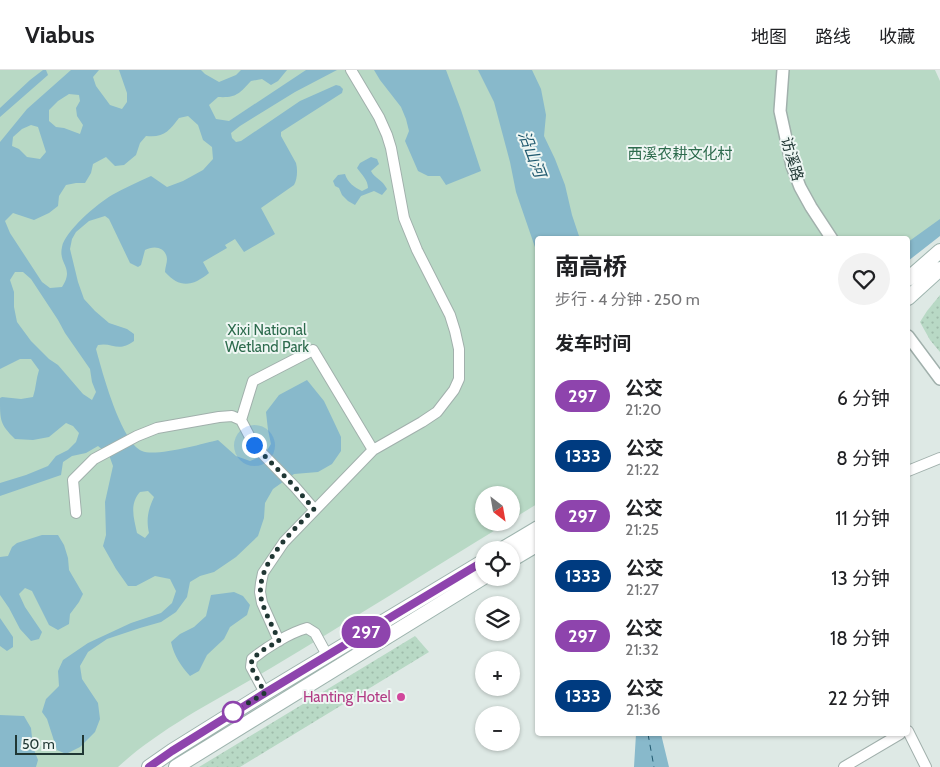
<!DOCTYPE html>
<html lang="zh">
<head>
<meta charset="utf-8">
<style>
	body { margin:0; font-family:Cabin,"Noto Sans SC",sans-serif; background:#f2f2f2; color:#202124; height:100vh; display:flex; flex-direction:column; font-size:19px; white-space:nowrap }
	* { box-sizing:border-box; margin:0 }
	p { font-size:16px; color:#757577 }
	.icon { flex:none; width:28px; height:28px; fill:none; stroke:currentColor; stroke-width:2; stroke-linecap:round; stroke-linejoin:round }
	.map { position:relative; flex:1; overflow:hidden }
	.drawer { position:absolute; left:535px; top:166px; width:375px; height:500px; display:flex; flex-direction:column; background:#fff; border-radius:5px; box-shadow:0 1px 4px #0004 }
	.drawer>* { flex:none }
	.badge { padding:0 10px; border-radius:16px; font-size:18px; line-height:32px }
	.needle { width:32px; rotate:149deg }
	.tools { position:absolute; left:475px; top:416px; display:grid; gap:10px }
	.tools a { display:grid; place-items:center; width:45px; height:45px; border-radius:50%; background:#fff; box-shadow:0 1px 4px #0004; font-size:25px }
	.scale { position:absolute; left:15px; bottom:12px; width:69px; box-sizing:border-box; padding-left:5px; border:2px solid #203734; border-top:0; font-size:14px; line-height:18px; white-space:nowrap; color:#203734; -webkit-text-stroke:4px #eef6f3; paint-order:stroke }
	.you { position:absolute; width:25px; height:25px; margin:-12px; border:4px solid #fff; border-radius:50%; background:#1a73e8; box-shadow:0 0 0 8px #1a73e833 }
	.map>.badge { position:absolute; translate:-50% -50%; box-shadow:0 0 0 2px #fff }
	h2 { padding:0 20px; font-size:19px; line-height:45px }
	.round { display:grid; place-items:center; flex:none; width:52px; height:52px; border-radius:26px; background:#f2f2f2 }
	.head { display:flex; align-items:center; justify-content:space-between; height:85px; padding:0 20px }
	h1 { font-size:24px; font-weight:700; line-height:38px }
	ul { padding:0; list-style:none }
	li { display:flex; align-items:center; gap:15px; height:60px; padding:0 20px }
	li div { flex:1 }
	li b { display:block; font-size:19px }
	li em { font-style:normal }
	li .badge { min-width:55px; font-weight:700; text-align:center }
	header { display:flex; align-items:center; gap:30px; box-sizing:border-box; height:70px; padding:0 25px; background:#fff; border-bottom:1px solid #e0e0e0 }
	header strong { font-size:24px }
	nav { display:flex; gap:28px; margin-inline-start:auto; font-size:18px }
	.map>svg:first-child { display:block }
</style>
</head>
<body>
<header>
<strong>Viabus</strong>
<nav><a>地图</a><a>路线</a><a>收藏</a></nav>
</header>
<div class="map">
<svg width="940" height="697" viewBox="0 0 940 697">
	<defs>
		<pattern id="grass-dots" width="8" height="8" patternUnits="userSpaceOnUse" patternTransform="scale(1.25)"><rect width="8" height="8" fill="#b8d9c5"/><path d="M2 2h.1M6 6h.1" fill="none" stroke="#9ebbaa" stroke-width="1.8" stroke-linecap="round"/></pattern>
	</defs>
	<rect width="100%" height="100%" fill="#dee9e5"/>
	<path fill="url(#grass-dots)" d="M940,225V282L930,270L920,252L927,241Z
		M415,566L429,582L240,697H199Z"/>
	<path fill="#b8d9c5" d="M0,0H935L940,11V158L908,186V169H538L537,434L511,450V425H484V452L507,453C428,501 350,551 271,598C219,629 163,656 118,697H0Z"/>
	<path fill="#88b9cb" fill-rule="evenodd" d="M43,0H46L48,5L0,47V38L30,10Z
		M71,0H99L93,7L96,16L110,35L122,39L127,32V23L119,0H201L205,4L219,12L236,5L241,0H287L278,11L271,15L262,9L251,11C239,24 236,28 218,27L209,35L216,49L229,51L306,0H337L295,22L240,56L231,63L232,68L236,72L241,71L300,31L336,15L340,16L343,19L342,23L281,62V66L296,93C298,100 297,110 294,115L261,138L275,164L244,182L235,169L225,175L227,178L203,192L209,203C193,216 180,219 165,202C165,198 167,193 167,189C166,177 154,175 145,180L141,195L138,197L130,193L109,149L105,146L89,151L76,162L72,169L70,179L78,212L84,229L95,241L109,253L127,259L134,264V271C118,283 113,272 98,275L96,279C102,301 121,372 142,381C155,387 202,374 218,370L236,386L250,391L264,385L271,374L268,360L266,342L279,325L307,310L324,331L334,352L341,367V381L332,394L318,402L294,404L273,419L265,433L264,448L258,466L236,487L214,502L200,506L190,512L187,527L176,542L161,552L140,558L107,569L88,582L80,596L82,609L98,633L100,649L95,662L80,677L66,684L57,680L47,649L42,642L46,629L59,616L58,601L63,590L88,573L131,553L161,543L172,533L176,521L170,509L155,506L136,516H128L116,499L103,476L106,465L105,432L113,396L109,385L98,376L86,383L72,386L63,392L61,405L0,426V413L26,405L48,396L56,386L68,380L76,372L79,363L73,356L66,353L49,367L33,370L15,369C0,354 0,351 0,328L2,327L21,329L33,327C36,318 36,309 39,300L31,289H20L0,299V72L27,39ZM69,24L79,25L80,31L76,38L77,46L83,55L80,64L64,58L56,57L49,51V40L58,31ZM188,46L198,55L203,70L212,77L213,89L203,100L183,111L167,117L151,106C138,112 124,118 112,125C98,133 65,161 62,177C58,195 75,197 62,217L50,218L42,212L10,163L5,151L13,143L34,150L49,143L58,136L59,126L66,115L76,113H85L91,103L93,94L106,87L115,96L124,95L136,85L140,73L146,66C164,68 169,61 179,48ZM31,55L38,57L46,82L40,89L27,87L19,79L12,76L13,67L22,59ZM15,202H23L31,209L58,250L65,263L90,299L92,312L96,322L92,330L83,324L58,295L49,289L31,271L17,252L14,237V222L10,210ZM148,421L154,427C148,440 146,449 149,463L145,468L137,463C134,449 129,434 140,422Z
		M374,0H446L461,40L481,101L446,115L440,106H428L418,101L405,71L409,61L406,49L401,37L380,10Z
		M478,0H532L541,19L546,45L544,66L555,89L565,115L572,145L580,169H538L537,183L516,122L510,92L494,32Z
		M371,87L377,89L379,94L371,101C375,109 382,109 387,119L382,125L374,121L361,126L355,135L348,131L342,125L339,118L335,116L333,111L338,105L345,104C348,113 354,117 362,121L368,118C368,110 362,105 357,98L360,93Z
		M940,149V166L908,191V172Z
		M42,465H58L64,475L68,488L69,500L83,524L79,532L70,544L69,554L58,560L49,555L32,521L25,518L19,524L25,537L42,562L39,569L31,571L20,559L9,538L0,525V487L8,486L12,477L17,473Z
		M234,522L243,526L250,535L247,545L230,557L224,569L207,585L199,601L190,606C181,596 174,586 171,572L180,564L194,557L206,546L211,525Z
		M0,548L13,567V577L7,581L0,576Z
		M0,645L24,646L31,658L33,677L38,690L36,697H0Z
		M636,664H661L669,697H634Z"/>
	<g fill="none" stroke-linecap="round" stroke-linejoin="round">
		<path stroke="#1f586e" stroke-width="1" stroke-dasharray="6 5" stroke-linecap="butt" d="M648,664L654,697"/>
		<g stroke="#a1b0ac" stroke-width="12">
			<path id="minor" d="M241,350L253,311L313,280L373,380
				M908,401L940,388
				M76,443L73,410L94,389L137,366L157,358L219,347L232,346L241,350L254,375L295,417L314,439
				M279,571L262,533L260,522L261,513L263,503L284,472L373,380L422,352L437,342L454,320L459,309V279L455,261L450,245L417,180L404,148L391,78L387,65L379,47L351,0
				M265,623L251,597L252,589C267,577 289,563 307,558L315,563L327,585
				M908,661L926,697
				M844,697L900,664"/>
		</g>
		<g stroke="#a1b0ac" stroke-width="14">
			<path id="tertiary" d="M783,0L780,41L792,96L800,117L811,137L832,169
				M908,266L940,309"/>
		</g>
		<g stroke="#9eb4ae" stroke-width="16">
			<path id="secondary" d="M908,209L940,181
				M908,228L940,199
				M501,480L538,458
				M511,490L538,474
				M149,697L172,681L265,623L484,491
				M176,697L484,507"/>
		</g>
		<use href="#minor" stroke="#fff" stroke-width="10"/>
		<use href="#tertiary" stroke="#fff" stroke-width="11"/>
		<use href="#secondary" stroke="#fff" stroke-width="14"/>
	</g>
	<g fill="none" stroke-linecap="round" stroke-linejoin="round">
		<g stroke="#fff" stroke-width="11">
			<path id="line" d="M149,697L172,681L265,623L484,491"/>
		</g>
		<use href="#line" stroke="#8e44ad" stroke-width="8"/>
		<path stroke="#203734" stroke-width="5" stroke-dasharray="0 9" d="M233,642L265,623L251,597L252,589L263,580L279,571C274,559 266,545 262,532C252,497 292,462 314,439L294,416L254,375"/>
	</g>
	<circle fill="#d1479c" stroke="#eef6f3" stroke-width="2" cx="401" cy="627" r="5"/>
	<circle fill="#fff" stroke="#8e44ad" stroke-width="2.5" cx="233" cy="642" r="10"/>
	<g text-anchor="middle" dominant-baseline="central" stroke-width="4" stroke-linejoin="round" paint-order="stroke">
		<g font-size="15" fill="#2d6b4d" stroke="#eef6f3">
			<text x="680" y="84">西溪农耕文化村</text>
			<text x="267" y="260">Xixi National<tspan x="267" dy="17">Wetland Park</tspan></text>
		</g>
		<g font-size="15" fill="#203734" stroke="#eef6f3">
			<text transform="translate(792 89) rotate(74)">访溪路</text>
		</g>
		<g font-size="15" fill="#b23c85" stroke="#eef6f3" text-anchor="end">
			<text x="391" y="627">Hanting Hotel</text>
		</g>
		<g font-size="16" font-style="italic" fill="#1f586e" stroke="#eef6f3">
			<text transform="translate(532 84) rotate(69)">沿山河</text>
		</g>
	</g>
</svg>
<div class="tools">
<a><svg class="needle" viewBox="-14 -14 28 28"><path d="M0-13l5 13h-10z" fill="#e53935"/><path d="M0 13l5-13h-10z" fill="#757577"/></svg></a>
<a><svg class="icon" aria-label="locate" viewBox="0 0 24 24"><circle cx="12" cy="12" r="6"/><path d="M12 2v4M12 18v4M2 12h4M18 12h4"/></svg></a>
<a><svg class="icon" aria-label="layers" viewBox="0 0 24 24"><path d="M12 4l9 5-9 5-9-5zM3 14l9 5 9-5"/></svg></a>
<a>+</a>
<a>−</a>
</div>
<div class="scale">50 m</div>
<div class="you" style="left:254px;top:375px"></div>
<b class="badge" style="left:366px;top:562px;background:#8e44ad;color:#fff">297</b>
<section class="drawer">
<div class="head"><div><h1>南高桥</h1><p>步行 · 4 分钟 · 250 m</p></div><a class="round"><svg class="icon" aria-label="heart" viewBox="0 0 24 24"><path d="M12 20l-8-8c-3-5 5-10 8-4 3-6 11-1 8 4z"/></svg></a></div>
<h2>发车时间</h2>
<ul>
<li><span class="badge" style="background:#8e44ad;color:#fff">297</span><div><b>公交</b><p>21:20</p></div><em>6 分钟</em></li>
<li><span class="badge" style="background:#003b80;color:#fff">1333</span><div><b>公交</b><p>21:22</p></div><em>8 分钟</em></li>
<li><span class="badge" style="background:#8e44ad;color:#fff">297</span><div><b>公交</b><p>21:25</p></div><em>11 分钟</em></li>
<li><span class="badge" style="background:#003b80;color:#fff">1333</span><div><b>公交</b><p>21:27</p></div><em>13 分钟</em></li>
<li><span class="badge" style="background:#8e44ad;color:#fff">297</span><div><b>公交</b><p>21:32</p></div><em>18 分钟</em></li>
<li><span class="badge" style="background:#003b80;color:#fff">1333</span><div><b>公交</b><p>21:36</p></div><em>22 分钟</em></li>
</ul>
</section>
</div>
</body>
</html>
